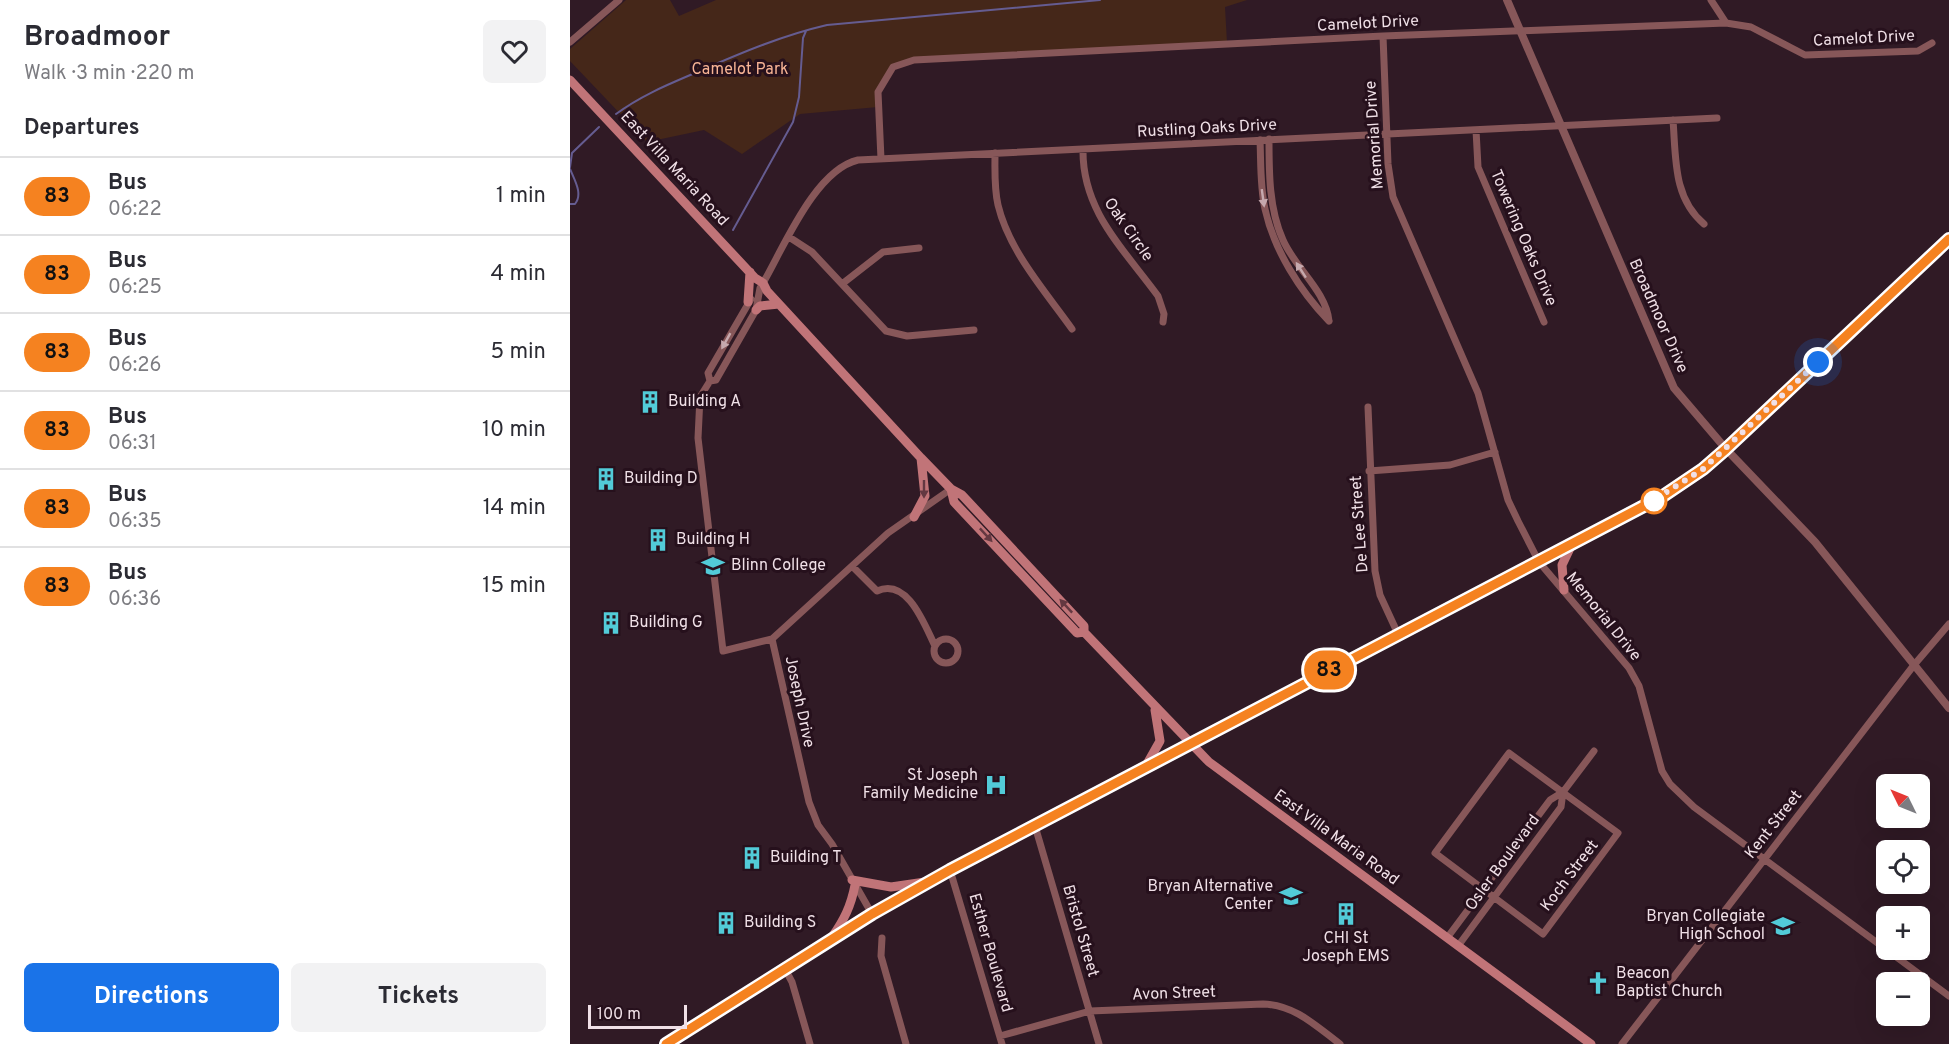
<!DOCTYPE html>
<html lang="en">
<head>
<meta charset="utf-8">
<style>
	body { margin:0; font-family:Overpass,sans-serif; background:#f2f2f3; color:#2b2b33; height:100vh; display:flex; flex-direction:column; font-size:22px; white-space:nowrap }
	* { box-sizing:border-box; margin:0 }
	p { font-size:20px; color:#7c7c81 }
	.icon { flex:none; width:33px; height:33px; fill:none; stroke:currentColor; stroke-width:2; stroke-linecap:round; stroke-linejoin:round }
	.map { position:relative; flex:1; overflow:hidden }
	.side { display:flex; flex-direction:column; background:#fff; width:570px }
	.side>* { flex:none }
	.badge { padding:0 12px; border-radius:20px; font-size:21px; line-height:39px }
	.needle { width:39px; rotate:313deg }
	.fabs { position:absolute; left:1306px; top:774px; display:grid; gap:12px }
	.fabs a { display:grid; place-items:center; width:54px; height:54px; border-radius:9px; background:#fff; box-shadow:0 6px 24px #0002; font-size:30px }
	.scale { position:absolute; left:18px; bottom:15px; width:99px; box-sizing:border-box; padding-left:6px; border:3px solid #f0e0e7; border-top:0; font-size:16px; line-height:21px; white-space:nowrap; color:#f0e0e7; -webkit-text-stroke:4px #26101c; paint-order:stroke }
	.you { position:absolute; width:30px; height:30px; margin:-15px; border:4px solid #fff; border-radius:50%; background:#1a73e8; box-shadow:0 0 0 9px #1a73e833 }
	.map>.badge { position:absolute; translate:-50% -50%; box-shadow:0 0 0 3px #fff }
	h2 { padding:0 24px; font-size:22px; line-height:54px }
	.round { display:grid; place-items:center; flex:none; width:63px; height:63px; border-radius:9px; background:#f2f2f3 }
	.headline { display:flex; align-items:center; justify-content:space-between; height:102px; padding:0 24px }
	h1 { font-size:28px; font-weight:700; line-height:45px }
	.action { display:flex; gap:12px; margin-top:auto; padding:12px 24px }
	.action a { flex:1; height:69px; border-radius:9px; background:#1a73e8; color:#fff; font-size:24px; font-weight:700; line-height:69px; text-align:center }
	.action a+a { background:#f2f2f3; color:#2b2b33 }
	ul { padding:0; list-style:none }
	li { display:flex; align-items:center; gap:18px; height:78px; padding:0 24px; border-top:2px solid #e1e1e2 }
	li div { flex:1 }
	li b { display:block; font-size:22px }
	li em { font-style:normal }
	li .badge { min-width:66px; font-weight:700; text-align:center }
	main { display:flex; flex:1; min-height:0 }
	.map>svg:first-child { display:block }
</style>
</head>
<body>
<main>
<section class="side">
<div class="headline"><div><h1>Broadmoor</h1><p>Walk · 3 min · 220 m</p></div><a class="round"><svg class="icon" aria-label="heart" viewBox="0 0 24 24"><path d="M12 20l-8-8c-3-5 5-10 8-4 3-6 11-1 8 4z"/></svg></a></div>
<h2>Departures</h2>
<ul>
<li><span class="badge" style="background:#f58220;color:#111">83</span><div><b>Bus</b><p>06:22</p></div><em>1 min</em></li>
<li><span class="badge" style="background:#f58220;color:#111">83</span><div><b>Bus</b><p>06:25</p></div><em>4 min</em></li>
<li><span class="badge" style="background:#f58220;color:#111">83</span><div><b>Bus</b><p>06:26</p></div><em>5 min</em></li>
<li><span class="badge" style="background:#f58220;color:#111">83</span><div><b>Bus</b><p>06:31</p></div><em>10 min</em></li>
<li><span class="badge" style="background:#f58220;color:#111">83</span><div><b>Bus</b><p>06:35</p></div><em>14 min</em></li>
<li><span class="badge" style="background:#f58220;color:#111">83</span><div><b>Bus</b><p>06:36</p></div><em>15 min</em></li>
</ul>
<div class="action"><a>Directions</a><a>Tickets</a></div>
</section>
<div class="map">
<svg width="1379" height="1044" viewBox="0 0 1379 1044">
	<rect width="100%" height="100%" fill="#301a25"/>
	<path fill="#452719" d="M56,0H100L109,16L146,0H677L655,7L657,43L344,60C315,70 312,77 308,107L230,114L172,154L134,130L77,142L0,61V49Z"/>
	<g fill="none" stroke-linecap="round" stroke-linejoin="round">
		<path stroke="#655c91" stroke-width="2" d="M46,114C73,94 102,83 132,70C173,52 214,35 257,25L530,0
			M0,167L2,153L29,127
			M0,169C5,181 13,194 5,204H0
			M163,230L223,122L229,97L233,38L236,31"/>
		<path stroke="#875759" stroke-width="7" d="M1141,0L1156,23
			M813,36L818,164L823,197L908,393L938,500L948,521L969,562L1059,668L1069,686L1092,771L1100,784L1124,807L1379,996
			M0,42L49,0
			M1103,120C1106,158 1103,198 1134,224
			M906,130L908,167L974,322
			M699,139C699,173 699,209 713,240C725,268 756,291 759,321
			M690,140C691,163 690,187 695,209C704,250 730,291 759,321
			M513,149C512,211 553,248 588,296L594,314L593,322
			M425,153C425,170 424,188 428,205C439,251 475,291 502,329
			M311,159L308,92L323,67L344,60L813,36L1156,23L1181,27L1235,55L1348,51L1362,43
			M219,237L242,252L316,331L337,336L404,330
			M193,283C214,247 245,170 288,160L1147,118
			M272,284L313,252L349,248
			M190,288L186,310L146,380L140,381L130,397L128,438L153,651L202,639L318,533L381,489
			M140,381L138,373L181,299
			M798,407L805,571L810,595L828,634
			M799,471L880,465L925,452
			M282,566L307,591C338,577 355,626 365,646
			M202,639L239,802L248,825L262,844L302,914
			M364 651a12 12 0 1 1 24 0a12 12 0 1 1-24 0Z
			M939,753L1048,833L973,934L865,853Z
			M465,826L529,1044
			M380,870L432,1044
			M312,938L311,956L336,1044
			M877,938L980,800L993,792L1024,751
			M888,946L991,807L993,792
			M215,969L222,982L240,1044
			M430,1036L520,1011L693,1004C725,1005 746,1026 770,1044
			M1052,1044L1344,665L1379,624"/>
		<path stroke="#875759" stroke-width="8" d="M937,0L1104,388L1156,449L1245,542L1379,708"/>
		<path stroke="#c17478" stroke-width="9" d="M0,80L185,278L193,283L197,291L351,458L381,489L392,495L514,626V632L639,762L1021,1044
			M178,302L180,272
			M186,310L190,306L209,304
			M381,489L384,502L507,633L514,632
			M344,517L355,496L351,458
			M994,590L992,565L1002,544
			M577,764L590,741L585,710
			M282,880L321,887L355,882
			M262,937C274,920 281,906 285,885
			M96,1044L302,914L380,870L1093,496L1133,469L1156,449L1379,239"/>
	</g>
	<defs><path id="oneway-solid" d="M-6-.8H1V-3.2L6.5 0L1 3.2V.8H-6Z" transform="scale(1.5)"/></defs>
	<g fill="#c6a9ae">
		<use href="#oneway-solid" transform="translate(693 198) rotate(82)"/>
		<use href="#oneway-solid" transform="translate(731 270) rotate(-123)"/>
		<use href="#oneway-solid" transform="translate(156 341) rotate(119)"/>
	</g>
	<g fill="#643841">
		<use href="#oneway-solid" transform="translate(354 489) rotate(90)"/>
		<use href="#oneway-solid" transform="translate(416 535) rotate(47)"/>
		<use href="#oneway-solid" transform="translate(496 606) rotate(-133)"/>
	</g>
	<g fill="none" stroke-linecap="round" stroke-linejoin="round">
		<g stroke="#fff" stroke-width="14">
			<path id="line" d="M96,1044L302,914L380,870L1093,496L1133,469L1156,449L1379,239"/>
		</g>
		<use href="#line" stroke="#f58220" stroke-width="9"/>
		<path stroke="#f0e0e7" stroke-width="6" stroke-dasharray="0 10.8" d="M1084,501L1081,502L1133,469L1248,362"/>
	</g>
	<defs>
		<g id="building-bare" transform="scale(1.8)"><path d="M-4-6H4V6H1V3H-1V6H-4ZM-2.5-4.3h1.7v1.8h-1.7ZM.8-4.3h1.7v1.8H.8ZM-2.5-1h1.7V.8h-1.7ZM.8-1h1.7V.8H.8Z" fill="#52cbd8" stroke="#26101c" stroke-width="2.5" paint-order="stroke"/></g>
		<g id="university-bare" transform="scale(1.8)"><path d="M0-5L7-2L0 1L-7-2ZM-4 1L0 2.5L4 1V4Q0 6-4 4Z" fill="#52cbd8" stroke="#26101c" stroke-width="2.5" paint-order="stroke"/></g>
		<g id="hospital-bare" transform="scale(1.8)"><path d="M-5-5h3v3.5h4V-5h3V5h-3V1.5h-4V5h-3Z" fill="#52cbd8" stroke="#26101c" stroke-width="2.5" paint-order="stroke"/></g>
		<g id="school-bare" transform="scale(1.8)"><path d="M0-5L7-2L0 1L-7-2ZM-4 1L0 2.5L4 1V4Q0 6-4 4Z" fill="#52cbd8" stroke="#26101c" stroke-width="2.5" paint-order="stroke"/></g>
		<g id="church-bare" transform="scale(1.8)"><path d="M-1.2-6h2.4v3.5h3.3v2.4h-3.3V6h-2.4V-.1h-3.3v-2.4h3.3Z" fill="#52cbd8" stroke="#26101c" stroke-width="2.5" paint-order="stroke"/></g>
	</defs>
	<g fill-rule="evenodd">
		<use href="#building-bare" x="80" y="402"/>
		<use href="#building-bare" x="36" y="479"/>
		<use href="#building-bare" x="88" y="540"/>
		<use href="#university-bare" x="143" y="566"/>
		<use href="#building-bare" x="41" y="623"/>
		<use href="#hospital-bare" x="426" y="785"/>
		<use href="#building-bare" x="182" y="858"/>
		<use href="#school-bare" x="721" y="896"/>
		<use href="#building-bare" x="776" y="914"/>
		<use href="#building-bare" x="156" y="923"/>
		<use href="#school-bare" x="1213" y="926"/>
		<use href="#church-bare" x="1028" y="983"/>
	</g>
	<circle fill="#fff" stroke="#f58220" stroke-width="3" cx="1084" cy="501" r="12"/>
	<g text-anchor="middle" dominant-baseline="central" stroke-width="6" stroke-linejoin="round" paint-order="stroke">
		<g font-size="16" fill="#f0e0e7" stroke="#26101c">
			<text transform="translate(798 24) rotate(-3)">Camelot Drive</text>
			<text transform="translate(1294 39) rotate(-3)">Camelot Drive</text>
			<text transform="translate(637 129) rotate(-3)">Rustling Oaks Drive</text>
			<text transform="translate(805 135) rotate(-94)">Memorial Drive</text>
			<text transform="translate(104 169) rotate(47)">East Villa Maria Road</text>
			<text transform="translate(558 230) rotate(55)">Oak Circle</text>
			<text transform="translate(953 238) rotate(67)">Towering Oaks Drive</text>
			<text transform="translate(1088 316) rotate(66)">Broadmoor Drive</text>
			<text transform="translate(790 524) rotate(-94)">De Lee Street</text>
			<text transform="translate(1033 617) rotate(51)">Memorial Drive</text>
			<text transform="translate(229 702) rotate(78)">Joseph Drive</text>
			<text transform="translate(1204 825) rotate(-52)">Kent Street</text>
			<text transform="translate(766 838) rotate(36)">East Villa Maria Road</text>
			<text transform="translate(933 863) rotate(-54)">Osler Boulevard</text>
			<text transform="translate(1000 876) rotate(-53)">Koch Street</text>
			<text transform="translate(510 931) rotate(74)">Bristol Street</text>
			<text transform="translate(420 953) rotate(74)">Esther Boulevard</text>
			<text transform="translate(604 994) rotate(-2)">Avon Street</text>
		</g>
		<g font-size="16" fill="#f8b495" stroke="#26101c">
			<text x="170" y="70">Camelot Park</text>
		</g>
		<g font-size="16" fill="#f0e0e7" stroke="#26101c" text-anchor="start">
			<text x="98" y="402">Building A</text>
			<text x="54" y="479">Building D</text>
			<text x="106" y="540">Building H</text>
			<text x="161" y="566">Blinn College</text>
			<text x="59" y="623">Building G</text>
			<text x="408" y="776" text-anchor="end">St Joseph<tspan x="408" dy="18">Family Medicine</tspan></text>
			<text x="200" y="858">Building T</text>
			<text x="703" y="887" text-anchor="end">Bryan Alternative<tspan x="703" dy="18">Center</tspan></text>
			<text x="1195" y="917" text-anchor="end">Bryan Collegiate<tspan x="1195" dy="18">High School</tspan></text>
			<text x="174" y="923">Building S</text>
			<text x="776" y="939" text-anchor="middle">CHI St<tspan x="776" dy="18">Joseph EMS</tspan></text>
			<text x="1046" y="974">Beacon<tspan x="1046" dy="18">Baptist Church</tspan></text>
		</g>
	</g>
</svg>
<div class="fabs">
<a><svg class="needle" viewBox="-14 -14 28 28"><path d="M0-13l5 13h-10z" fill="#e53935"/><path d="M0 13l5-13h-10z" fill="#7c7c81"/></svg></a>
<a><svg class="icon" aria-label="locate" viewBox="0 0 24 24"><circle cx="12" cy="12" r="6"/><path d="M12 2v4M12 18v4M2 12h4M18 12h4"/></svg></a>
<a>+</a>
<a>−</a>
</div>
<div class="scale">100 m</div>
<div class="you" style="left:1248px;top:362px"></div>
<b class="badge" style="left:759px;top:670px;background:#f58220;color:#111">83</b>
</div>
</main>
</body>
</html>
